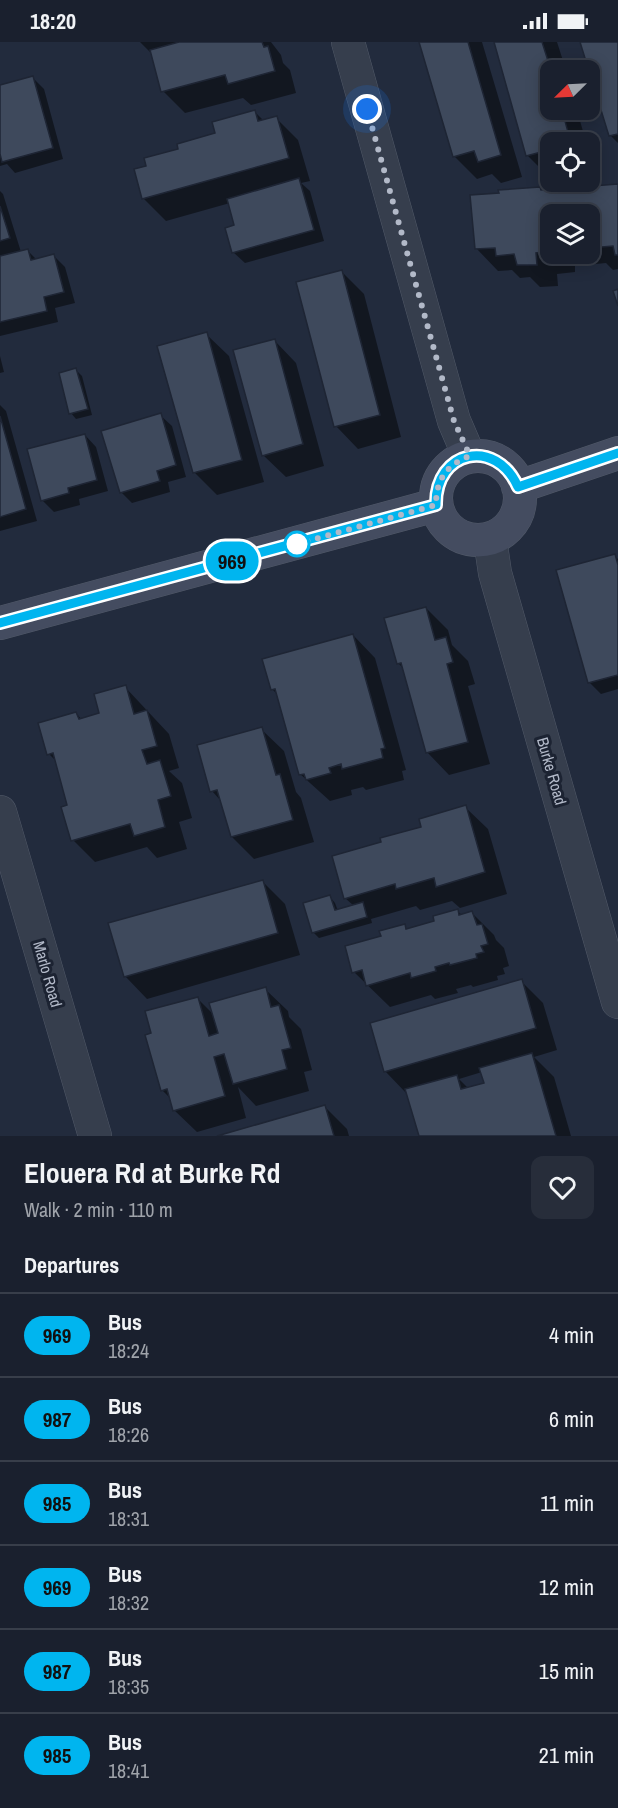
<!DOCTYPE html>
<html lang="en">
<head>
<meta charset="utf-8">
<style>
	body { margin:0; font-family:"Archivo Narrow",sans-serif; background:#272d3a; color:#f1f3f6; height:100vh; display:flex; flex-direction:column; font-size:22px; white-space:nowrap }
	* { box-sizing:border-box; margin:0 }
	p { font-size:20px; color:#9fa3aa }
	.icon { flex:none; width:33px; height:33px; fill:none; stroke:currentColor; stroke-width:2; stroke-linecap:round; stroke-linejoin:round }
	.map { position:relative; height:1094px; overflow:hidden }
	.sheet { display:flex; flex-direction:column; background:#1a202e; flex:1 }
	.sheet>* { flex:none }
	.badge { padding:0 12px; border-radius:20px; font-size:21px; line-height:39px }
	.needle { width:39px; rotate:246deg }
	.tools { position:absolute; left:540px; top:18px; display:grid; gap:12px }
	.tools a { display:grid; place-items:center; width:60px; height:60px; border-radius:12px; background:#1a202e; box-shadow:0 3px 15px #0003,0 0 0 2px #383e4a; font-size:30px }
	.you { position:absolute; width:30px; height:30px; margin:-15px; border:4px solid #fff; border-radius:50%; background:#1a73e8; box-shadow:0 0 0 9px #1a73e833 }
	.map>.badge { position:absolute; translate:-50% -50%; box-shadow:0 0 0 3px #fff }
	h2 { padding:0 24px; font-size:22px; line-height:54px }
	.round { display:grid; place-items:center; flex:none; width:63px; height:63px; border-radius:12px; background:#272d3a }
	.summary { display:flex; align-items:center; justify-content:space-between; height:102px; padding:0 24px }
	h1 { font-size:28px; font-weight:700; line-height:45px }
	ul { padding:0; list-style:none }
	li { display:flex; align-items:center; gap:18px; height:84px; padding:0 24px; border-top:2px solid #383e4a }
	li div { flex:1 }
	li b { display:block; font-size:22px }
	li em { font-style:normal }
	li .badge { min-width:66px; font-weight:700; text-align:center }
	.status { display:flex; justify-content:space-between; align-items:center; height:42px; padding:0 30px; background:#1a202e; direction:ltr }
	.status svg { height:16px; fill:currentColor }
	.map>svg:first-child { display:block }
</style>
</head>
<body>
<div class="status"><b>18:20</b><svg viewBox="0 0 49 12"><path d="M0 12V9h3v3zM5 12V6h3v6zM10 12V3h3v9zM15 12V0h3v12zM26 1h20v11H26zM47 4h2v5h-2z"/></svg></div>
<div class="map">
<svg width="618" height="1094" viewBox="0 0 618 1094">
	<rect width="100%" height="100%" fill="#222b3d"/>
	<path fill="#0007" fill-rule="evenodd" d="M140,0H271L281,13L283,21L290,28L296,51L251,63L243,56L185,71L163,49L153,13Z
		M421,0H482L522,135L501,141L492,132L477,137L455,115Z
		M496,0H557L566,28H550V68H577L586,100H550V136L528,114Z
		M582,0H618V101L611,94Z
		M33,36L44,47L63,117L15,131L7,122L0,124V45Z
		M255,70L264,79L276,76L298,98L310,139L301,141L310,149L324,199L245,221L233,210L236,184L230,161L166,179L144,157L136,128L148,125L180,108L217,92Z
		M618,143V227L613,228L606,221L575,224V230L557,232L558,244L540,245L530,235L520,236L512,228L498,229L476,206L539,146L543,149ZM550,172H590V212H550Z
		M0,149L3,152L21,210L28,209L37,218L54,214L65,225L75,261L55,266L58,280L0,294Z
		M342,230L364,252L401,395L358,407L336,384Z
		M206,292L229,314L264,440L217,453L194,430Z
		M274,298L296,321L324,424L286,435L263,413Z
		M0,314L4,330L0,331Z
		M76,328L82,334L92,373L76,377L71,371Z
		M0,363L6,369L37,479L0,489Z
		M160,373L172,384L186,435L168,440L170,450L132,461L121,450Z
		M85,393L96,405L108,449L79,457L80,463L54,470L42,458Z
		M614,514L618,517V647L601,652L589,640Z
		M426,566L448,588L452,603L468,619L475,642L468,644L490,722L449,733L427,710L405,628L398,621Z
		M353,593L375,616L406,728L402,729L404,738L366,748L363,745L351,748L352,753L330,759L300,732L279,654L272,647Z
		M125,645L169,692L179,726L169,729L182,741L192,776L179,780L187,807L157,816L147,805L95,820L73,798L69,764L56,719L49,712L76,671L82,678L101,672Z
		M261,687L284,709L296,750L301,756L314,800L254,817L232,795L221,759L212,749Z
		M465,765L488,787L507,852L460,866L452,859L420,868L416,864L371,877L372,881L319,896L313,890L330,855L335,861L338,869L354,864L345,856L383,801L423,786Z
		M262,839L285,862L300,913L147,957L125,934Z
		M457,869L462,873L472,871L494,893L496,898L504,906L509,924L503,926L505,932L497,934L498,938L473,945L471,943L456,947L458,951L435,957L431,953L390,965L354,930L383,895L404,884L408,888L436,880Z
		M521,939L543,961L557,1008L534,1015L554,1035L571,1094H420L407,1052L385,1029ZM482,1030L486,1042L469,1047L459,1037Z
		M265,947L288,969L289,975L301,987L312,1028L304,1030L309,1049L256,1064L238,1045L246,1076L197,1090L174,1068L171,1057L162,1048L153,992L197,956L214,973Z
		M325,1065L347,1087L349,1094H222Z"/>
	<path fill="#3e495c" stroke="#1e2534" stroke-width="1.5" d="M179,0H262L264,5L268,4L275,29L228,42L225,33L161,50L150,8Z
		M419,0H468L501,113L478,120L474,109L453,115Z
		M494,0H542L551,28L550,68H562L568,90L546,97L549,108L526,114Z
		M580,0H618V92L609,94Z
		M33,34L53,106L2,120L0,112V43Z
		M255,68L258,79L277,74L289,116L142,157L134,127L146,124L144,116L178,107L177,102L215,91L212,80Z
		M299,136L314,188L232,211L225,186L234,183L227,157Z
		M618,142V213H615L613,204L590,206V172H550V209L536,211L537,223H517L514,212L496,214L495,206L475,207L470,153L499,151L498,148L540,145L541,148Z
		M0,164L10,196L0,199Z
		M28,207L31,218L54,212L64,250L44,255L47,269L0,280V214Z
		M342,228L380,373L334,385L296,240Z
		M618,247V264L613,249Z
		M207,290L242,418L193,431L157,304Z
		M275,297L303,402L262,414L233,308Z
		M76,326L88,367L69,372L59,331Z
		M161,371L176,423L157,429L160,439L120,451L101,389Z
		M0,374L26,467L0,475Z
		M85,392L97,438L68,446L69,451L41,459L27,407Z
		M615,512L618,523V633L588,641L556,528Z
		M426,565L435,598L446,595L453,620L447,622L468,700L426,711L401,621L397,622L384,576Z
		M353,592L385,706L381,707L383,716L342,727L341,722L329,726L331,731L306,738L304,732L299,733L275,647L271,648L262,617Z
		M126,643L134,672L147,668L157,704L142,708L147,722L160,718L171,754L158,758L165,785L134,794L130,782L71,799L61,765L67,763L53,711L47,713L38,681L76,670L79,677L99,671L94,652Z
		M262,685L276,733L280,732L293,778L231,795L217,748L210,750L197,703Z
		M466,763L485,830L436,845L434,836L396,847L395,842L344,857L332,814L381,800L380,796L421,785L419,777Z
		M263,838L278,891L124,935L108,881Z
		M330,853L335,868L363,860L367,875L312,891L303,861Z
		M458,867L459,873L472,869L477,883L482,882L488,902L481,904L484,910L476,912L477,916L450,923L449,921L435,925L436,929L411,936L410,931L366,944L362,928L352,931L345,904L381,894L379,889L405,882L406,887L434,879L433,874Z
		M522,937L536,986L384,1030L370,981Z
		M266,945L271,965L279,963L291,1006L282,1008L287,1027L233,1042L224,1012L214,1015L225,1054L173,1069L167,1047L161,1049L145,993L151,991L145,969L198,955L209,994L218,991L209,961Z
		M532,1011L556,1094H419L405,1047L457,1033L461,1047L484,1041L479,1026Z
		M325,1063L334,1094H217Z"/>
	<g fill="none" stroke-linecap="round" stroke-linejoin="round">
		<g stroke="#515968" stroke-width="34">
			<path id="street" d="M348,0L454,379L469,414
				M490,497L495,531L618,960
				M0,770L95,1094"/>
		</g>
		<g stroke="#515968" stroke-width="34">
			<path id="secondary" d="M436 456a42 42 0 1 1 84 0a42 42 0 1 1-84 0Z
				M518,445L618,411
				M0,581L436,463"/>
		</g>
		<use href="#street" stroke="#363e4d" stroke-width="33"/>
		<use href="#secondary" stroke="#444c60" stroke-width="33"/>
	</g>
	<g fill="none" stroke-linecap="round" stroke-linejoin="round">
		<g stroke="#fff" stroke-width="14">
			<path id="line" d="M0,581L436,463C435,408 496,395 518,445L618,411"/>
		</g>
		<use href="#line" stroke="#00b5ef" stroke-width="9"/>
		<path stroke="#b2b9c8" stroke-width="6" stroke-dasharray="0 10.8" d="M297,502L436,463C436,438 446,423 470,414L454,379L367,67"/>
	</g>
	<circle fill="#fff" stroke="#00b5ef" stroke-width="3" cx="297" cy="502" r="12"/>
	<g text-anchor="middle" dominant-baseline="central" stroke-width="6" stroke-linejoin="round" paint-order="stroke">
		<g font-size="16" fill="#b2b9c8" stroke="#1c2332">
			<text transform="translate(552 729) rotate(74)">Burke Road</text>
			<text transform="translate(48 932) rotate(74)">Marlo Road</text>
		</g>
	</g>
</svg>
<div class="tools">
<a><svg class="needle" viewBox="-14 -14 28 28"><path d="M0-13l5 13h-10z" fill="#e53935"/><path d="M0 13l5-13h-10z" fill="#9fa3aa"/></svg></a>
<a><svg class="icon" aria-label="locate" viewBox="0 0 24 24"><circle cx="12" cy="12" r="6"/><path d="M12 2v4M12 18v4M2 12h4M18 12h4"/></svg></a>
<a><svg class="icon" aria-label="layers" viewBox="0 0 24 24"><path d="M12 4l9 5-9 5-9-5zM3 14l9 5 9-5"/></svg></a>
</div>
<div class="you" style="left:367px;top:67px"></div>
<b class="badge" style="left:232px;top:519px;background:#00b5ef;color:#111">969</b>
</div>
<section class="sheet">
<div class="summary"><div><h1>Elouera Rd at Burke Rd</h1><p>Walk · 2 min · 110 m</p></div><a class="round"><svg class="icon" aria-label="heart" viewBox="0 0 24 24"><path d="M12 20l-8-8c-3-5 5-10 8-4 3-6 11-1 8 4z"/></svg></a></div>
<h2>Departures</h2>
<ul>
<li><span class="badge" style="background:#00b5ef;color:#111">969</span><div><b>Bus</b><p>18:24</p></div><em>4 min</em></li>
<li><span class="badge" style="background:#00b5ef;color:#111">987</span><div><b>Bus</b><p>18:26</p></div><em>6 min</em></li>
<li><span class="badge" style="background:#00b5ef;color:#111">985</span><div><b>Bus</b><p>18:31</p></div><em>11 min</em></li>
<li><span class="badge" style="background:#00b5ef;color:#111">969</span><div><b>Bus</b><p>18:32</p></div><em>12 min</em></li>
<li><span class="badge" style="background:#00b5ef;color:#111">987</span><div><b>Bus</b><p>18:35</p></div><em>15 min</em></li>
<li><span class="badge" style="background:#00b5ef;color:#111">985</span><div><b>Bus</b><p>18:41</p></div><em>21 min</em></li>
</ul>
</section>
</body>
</html>
